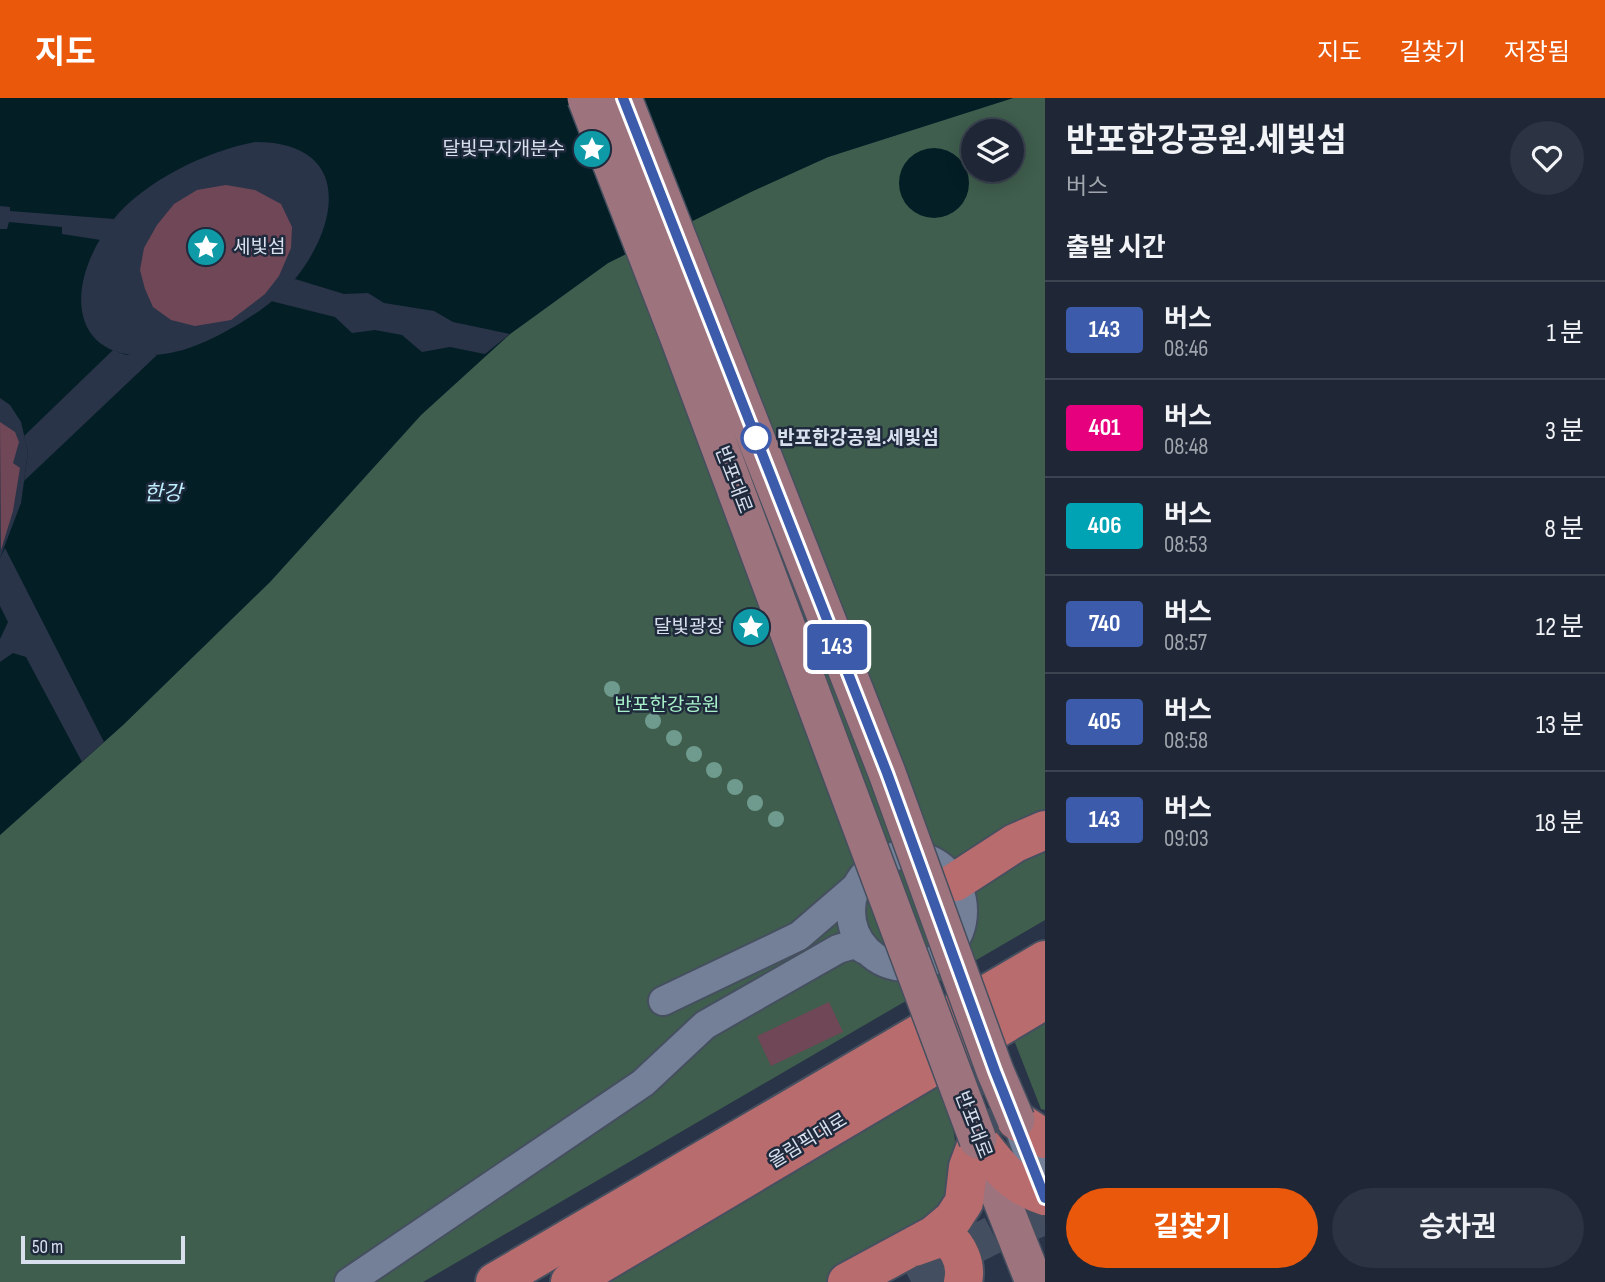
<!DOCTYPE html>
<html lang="ko">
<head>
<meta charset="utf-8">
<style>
	body { margin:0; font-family:"Sofia Sans Condensed","Noto Sans KR",sans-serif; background:#2c3342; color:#f1f3f6; height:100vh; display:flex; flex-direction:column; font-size:26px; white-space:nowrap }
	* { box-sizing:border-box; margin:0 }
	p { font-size:23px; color:#a1a5ad }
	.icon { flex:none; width:38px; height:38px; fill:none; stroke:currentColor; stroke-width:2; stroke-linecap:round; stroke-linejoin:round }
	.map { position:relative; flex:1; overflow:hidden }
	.panel { display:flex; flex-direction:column; background:#1f2736; width:560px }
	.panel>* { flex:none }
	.badge { padding:0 14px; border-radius:5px; font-size:24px; line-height:46px }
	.buttons { position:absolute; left:961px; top:21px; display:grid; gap:14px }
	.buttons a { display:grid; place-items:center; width:63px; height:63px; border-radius:50%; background:#1f2736; box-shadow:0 4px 18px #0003,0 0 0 2px #3c4451; font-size:35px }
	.scale { position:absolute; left:21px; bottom:18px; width:164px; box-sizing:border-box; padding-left:7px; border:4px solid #d9e0ed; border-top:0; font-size:19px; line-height:24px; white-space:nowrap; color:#d9e0ed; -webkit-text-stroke:5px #1f2a3d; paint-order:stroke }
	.map>.badge { position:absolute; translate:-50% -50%; box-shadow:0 0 0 4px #fff }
	h2 { padding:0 21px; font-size:26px; line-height:63px }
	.round { display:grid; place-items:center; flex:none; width:74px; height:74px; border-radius:37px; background:#2c3342 }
	.overview { display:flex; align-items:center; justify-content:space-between; height:119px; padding:0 21px }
	h1 { font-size:33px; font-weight:700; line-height:52px }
	.primary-button { display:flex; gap:14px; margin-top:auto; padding:14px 21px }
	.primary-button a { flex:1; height:80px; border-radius:42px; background:#ea580c; color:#fff; font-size:28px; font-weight:700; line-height:80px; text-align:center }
	.primary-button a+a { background:#2c3342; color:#f1f3f6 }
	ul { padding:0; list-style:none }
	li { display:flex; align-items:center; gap:21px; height:98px; padding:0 21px; border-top:2px solid #3c4451 }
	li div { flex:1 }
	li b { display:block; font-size:26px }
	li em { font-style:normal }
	li .badge { min-width:77px; font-weight:700; text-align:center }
	header { display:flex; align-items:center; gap:42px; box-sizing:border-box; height:98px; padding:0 35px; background:#ea580c; color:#fff }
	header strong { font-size:33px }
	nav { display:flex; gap:38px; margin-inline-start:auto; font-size:24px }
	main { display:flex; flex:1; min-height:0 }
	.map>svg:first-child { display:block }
</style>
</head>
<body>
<header>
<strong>지도</strong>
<nav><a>지도</a><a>길찾기</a><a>저장됨</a></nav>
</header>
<main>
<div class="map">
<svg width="1045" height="1184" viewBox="0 0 1045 1184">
	<rect width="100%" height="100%" fill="#293448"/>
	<path fill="#3f5e4d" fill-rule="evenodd" d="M1013,0H1045V822L423,1184H0V737L123,627L270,484L421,317L510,236L608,165L750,94L828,59ZM973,33H1012V72H973Z
		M1045,919V1012L1041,1011L1012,937Z
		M940,983L950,1009L958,1063L955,1092L934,1116L831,1184H608Z"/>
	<path fill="#041e26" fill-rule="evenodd" d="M0,0H1013L828,59L751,94L608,165L510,236L421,317L270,484L123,627L0,737V460L21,405L28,354L21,324L10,307L0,300ZM255,44C351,44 341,124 295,181C273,209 217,242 183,252C75,280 55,198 113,122C144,83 207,53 255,44Z
		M899 85a35 35 0 1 1 70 0a35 35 0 1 1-70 0Z"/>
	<path fill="#293448" d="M0,108L10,109V113L114,121L101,142L62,136V129L9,124L7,131H0Z
		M295,181L344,196L368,195L384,205L434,213L453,224L510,236L485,256L450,249L422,254L402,237L375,232L352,235L335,219L271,203Z
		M113,252L126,257H157L24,383L28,354L24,338Z
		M5,450L104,644L82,664L26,559L13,555L0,564V541L8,524L0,508V460Z"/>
	<path fill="#704757" d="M226,87L255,92L281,106L292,129L291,150L279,178L265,196L231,222L195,228L171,222L153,209L145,191L140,172L144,150L157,127L174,106L197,92Z
		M0,324L15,334L19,344L13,365L20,370L13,413L1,452Z
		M829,904L843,934L771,968L757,938Z"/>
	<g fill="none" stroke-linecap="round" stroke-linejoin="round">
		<path stroke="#434e61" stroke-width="28" stroke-dasharray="28 14" stroke-linecap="butt" d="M958,932L1045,1138"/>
		<path stroke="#434e61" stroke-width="38" stroke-dasharray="38 19" stroke-linecap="butt" d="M909,1180L1045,1110"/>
		<g stroke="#454f5f" stroke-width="32">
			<path id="minor" d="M851 813a56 56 0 1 1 112 0a56 56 0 1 1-112 0Z
				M663,903L799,838L857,788
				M1016,1022L1044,1098
				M349,1184L643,985L705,927L838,851L855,846L865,852"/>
		</g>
		<g stroke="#454f5f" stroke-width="40">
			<path id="major" d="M981,1050L1034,1184"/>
		</g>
		<g stroke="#454f5f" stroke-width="42">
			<path id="highway" d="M955,784L1015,745L1045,732
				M1016,1022L1045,1041
				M978,1042C998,1068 1013,1088 1045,1098
				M914,1149L945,1138C959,1149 967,1166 963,1184
				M495,1184L1045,862
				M570,1184L1045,902
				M847,1184L934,1137L953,1121L964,1104L968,1069L978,1042"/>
		</g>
		<use href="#minor" stroke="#738097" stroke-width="28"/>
		<use href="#major" stroke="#9d747e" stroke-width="37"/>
		<use href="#highway" stroke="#b96c6e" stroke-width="38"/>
		<g stroke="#454f5f" stroke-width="40" stroke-linecap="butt">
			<path id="major-bridge" d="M586,0L679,240L978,1042
				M623,0L887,675L995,973L1016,1022"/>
		</g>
		<use href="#major-bridge" stroke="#9d747e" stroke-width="37"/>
	</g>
	<g fill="#6f9b8f">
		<circle cx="612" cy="591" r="8"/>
		<circle cx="632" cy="607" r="8"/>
		<circle cx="653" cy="623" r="8"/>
		<circle cx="674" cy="640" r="8"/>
		<circle cx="694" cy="656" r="8"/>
		<circle cx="714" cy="672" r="8"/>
		<circle cx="735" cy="689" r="8"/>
		<circle cx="755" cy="705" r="8"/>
		<circle cx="776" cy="721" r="8"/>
	</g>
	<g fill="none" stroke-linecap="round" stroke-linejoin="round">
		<g stroke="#fff" stroke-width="16">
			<path id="line" d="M623,0L887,675L995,973L1045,1100"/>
		</g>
		<use href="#line" stroke="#3d5bab" stroke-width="10"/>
	</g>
	<defs>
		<g id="sight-disc" transform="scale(2.0125)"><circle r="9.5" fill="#0f9aa8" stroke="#1f2a3d"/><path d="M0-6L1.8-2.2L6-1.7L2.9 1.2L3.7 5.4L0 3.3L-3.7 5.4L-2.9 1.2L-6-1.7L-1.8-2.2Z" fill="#fff"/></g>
	</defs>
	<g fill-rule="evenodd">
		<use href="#sight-disc" x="592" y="51"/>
		<use href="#sight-disc" x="206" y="149"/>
		<use href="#sight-disc" x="751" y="529"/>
	</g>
	<circle fill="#fff" stroke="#3d5bab" stroke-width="3.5" cx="756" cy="340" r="14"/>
	<g text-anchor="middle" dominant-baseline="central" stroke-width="5" stroke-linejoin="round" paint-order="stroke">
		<g font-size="19" fill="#d9e0ed" stroke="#1f2a3d" text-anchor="end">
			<text x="565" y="51">달빛무지개분수</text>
			<text x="233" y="149" text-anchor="start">세빛섬</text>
			<text x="724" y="529">달빛광장</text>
		</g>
		<g font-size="19" font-weight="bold" fill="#d9e0ed" stroke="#1f2a3d" text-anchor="start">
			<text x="777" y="340">반포한강공원.세빛섬</text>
		</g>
		<g font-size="19" fill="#d9e0ed" stroke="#1f2a3d">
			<text transform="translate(733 382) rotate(69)">반포대로</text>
			<text transform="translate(973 1027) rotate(69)">반포대로</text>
			<text transform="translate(808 1043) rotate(-31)">올림픽대로</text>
		</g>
		<g font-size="19" fill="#a8f0c9" stroke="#1f2a3d">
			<text x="667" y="607">반포한강공원</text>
		</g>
		<g font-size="21" font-style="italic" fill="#beeefe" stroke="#1f2a3d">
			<text x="163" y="395">한강</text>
		</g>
	</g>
</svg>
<div class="buttons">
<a><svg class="icon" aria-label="layers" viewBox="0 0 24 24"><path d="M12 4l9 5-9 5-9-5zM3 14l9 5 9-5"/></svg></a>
</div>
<div class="scale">50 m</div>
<b class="badge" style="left:837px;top:549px;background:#3d5bab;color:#fff">143</b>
</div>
<section class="panel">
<div class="overview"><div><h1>반포한강공원.세빛섬</h1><p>버스</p></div><a class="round"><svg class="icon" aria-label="heart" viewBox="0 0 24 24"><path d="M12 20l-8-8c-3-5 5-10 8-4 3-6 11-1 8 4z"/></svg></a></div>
<h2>출발 시간</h2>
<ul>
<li><span class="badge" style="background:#3d5bab;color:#fff">143</span><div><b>버스</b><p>08:46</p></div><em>1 분</em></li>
<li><span class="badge" style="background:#e6007e;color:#fff">401</span><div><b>버스</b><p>08:48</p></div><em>3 분</em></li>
<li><span class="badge" style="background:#00a3b4;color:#fff">406</span><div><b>버스</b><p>08:53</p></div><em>8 분</em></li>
<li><span class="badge" style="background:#3d5bab;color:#fff">740</span><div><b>버스</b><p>08:57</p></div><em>12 분</em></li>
<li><span class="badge" style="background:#3d5bab;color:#fff">405</span><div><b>버스</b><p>08:58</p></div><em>13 분</em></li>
<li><span class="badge" style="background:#3d5bab;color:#fff">143</span><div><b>버스</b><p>09:03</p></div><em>18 분</em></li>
</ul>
<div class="primary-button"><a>길찾기</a><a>승차권</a></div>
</section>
</main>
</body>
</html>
